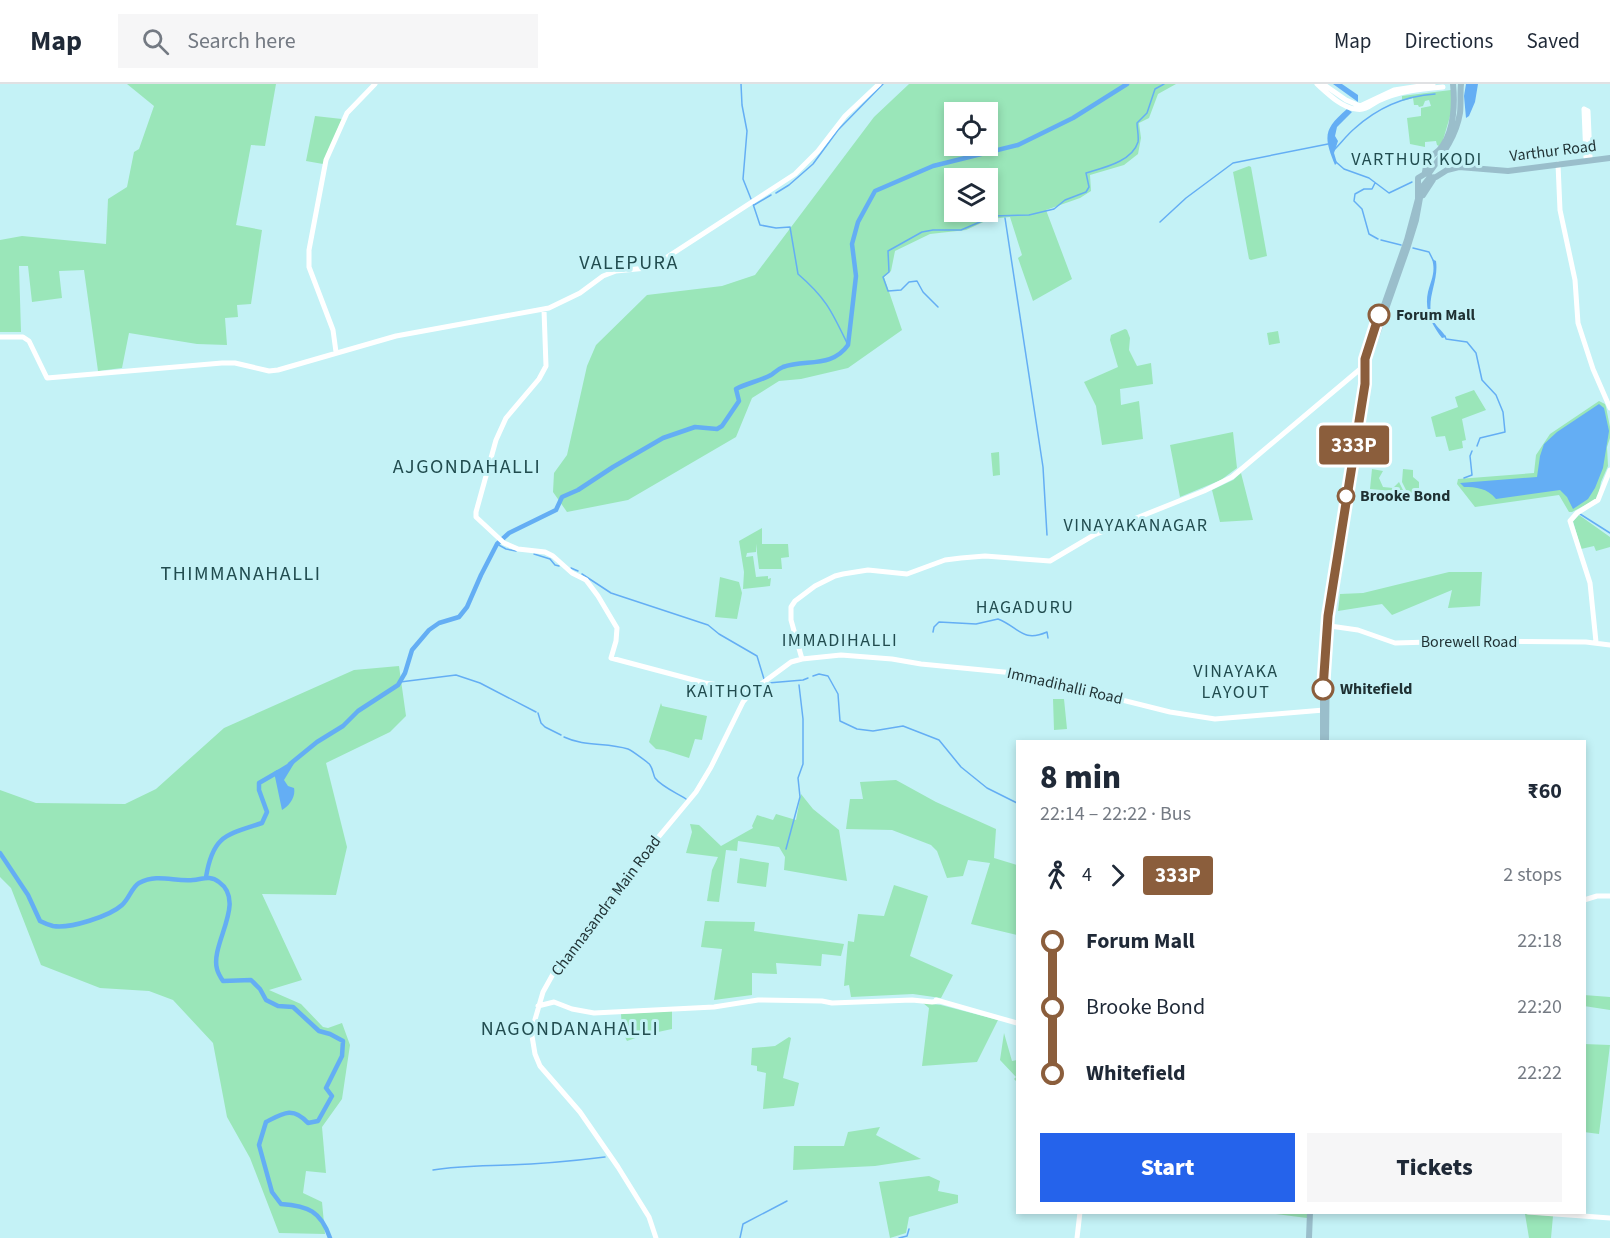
<!DOCTYPE html>
<html lang="en">
<head>
<meta charset="utf-8">
<style>
	body { margin:0; font-family:"Source Sans 3",sans-serif; background:#f6f6f7; color:#1f2937; height:100vh; display:flex; flex-direction:column; font-size:22px; white-space:nowrap }
	* { box-sizing:border-box; margin:0 }
	p { font-size:20px; color:#747a83 }
	.icon { flex:none; width:33px; height:33px; fill:none; stroke:currentColor; stroke-width:2; stroke-linecap:round; stroke-linejoin:round }
	.map { position:relative; flex:1; overflow:hidden }
	.drawer { position:absolute; left:1016px; top:656px; width:570px; height:474px; display:flex; flex-direction:column; background:#fff; border-radius:0px; box-shadow:0 3px 9px #0003 }
	.drawer>* { flex:none }
	.badge { padding:0 12px; border-radius:4px; font-size:21px; line-height:39px }
	.controls { position:absolute; left:944px; top:18px; display:grid; gap:12px }
	.controls a { display:grid; place-items:center; width:54px; height:54px; border-radius:0px; background:#fff; box-shadow:0 3px 9px #0003; font-size:30px }
	.map>.badge { position:absolute; translate:-50% -50%; box-shadow:0 0 0 3px #fff }
	.legs { display:flex; align-items:center; gap:9px; height:66px; padding:0 24px; font-size:20px }
	.legs p { margin-inline-start:auto }
	.summary { display:flex; align-items:center; justify-content:space-between; height:102px; padding:0 24px }
	h1 { font-size:33px; font-weight:800; line-height:45px }
	.primary-button { display:flex; gap:12px; margin-top:auto; padding:12px 24px }
	.primary-button a { flex:1; height:69px; border-radius:0px; background:#2563eb; color:#fff; font-size:24px; font-weight:800; line-height:69px; text-align:center }
	.primary-button a+a { background:#f6f6f7; color:#1f2937 }
	ul { padding:0 24px; list-style:none }
	li { display:flex; align-items:center; gap:21px; height:66px; font-size:22px }
	li i { display:grid; place-items:center; width:9px; height:100%; margin:0 8px; background:currentColor }
	li i::after { content:''; width:15px; height:15px; margin:-8px; border:4px solid; border-radius:50%; background:#fff }
	li p { margin-inline-start:auto }
	li:first-child i { background:linear-gradient(#0000 50%,currentColor 0) }
	li:last-child i { background:linear-gradient(currentColor 50%,#0000 0) }
	header { display:flex; align-items:center; gap:36px; box-sizing:border-box; height:84px; padding:0 30px; background:#fff; border-bottom:2px solid #e0e1e3 }
	header strong { font-size:28px }
	nav { display:flex; gap:33px; margin-inline-start:auto; font-size:21px }
	.search { width:420px; height:54px; background:#f6f6f7; display:flex; align-items:center; gap:15px; box-sizing:border-box; padding:0 21px; border-radius:0px; color:#747a83; font-size:22px }
	.map>svg:first-child { display:block }
</style>
</head>
<body>
<header>
<strong>Map</strong>
<div class="search"><svg class="icon" aria-label="search" viewBox="0 0 24 24"><circle cx="10" cy="10" r="6"/><path d="M15 15l6 6"/></svg>Search here</div>
<nav><a>Map</a><a>Directions</a><a>Saved</a></nav>
</header>
<div class="map">
<svg width="1610" height="1154" viewBox="0 0 1610 1154">
	<rect width="100%" height="100%" fill="#c4f2f6"/>
	<path fill="#9ae6b9" fill-rule="evenodd" d="M127,0H276L265,62L251,61L236,141L262,146L251,220L237,221L238,233L225,234L227,261L197,260L129,249L122,284L98,287L84,186L59,187L62,214L32,218L28,182H19L21,248H0V156L22,152L106,160L108,115L127,103L134,68L139,65L154,22Z
		M909,0H1176L1158,10L1149,34L1139,39L1141,54L1138,70L1124,81L1090,91L1091,107L1080,114L1046,126L1072,195L1033,217L1018,174L1022,171L1010,133L990,135L966,146L930,150L895,167L891,187L884,193L902,246L848,284L801,295L779,297L752,314L736,353L628,416L567,428L553,408L554,389L567,371L587,282L596,261L647,211L722,202L755,191L874,33ZM987,28V62H954V28ZM987,94V128H954V94Z
		M1451,6L1453,22L1441,63L1437,61L1436,57L1425,58V63L1410,60L1407,34L1421,32V24L1431,22L1429,16L1425,17L1423,22L1419,23L1418,21H1414L1413,14L1402,17V12Z
		M315,32L342,35L323,80L306,77Z
		M1249,82L1251,83L1267,172L1251,176L1249,175L1233,88Z
		M1125,245L1127,246L1130,254L1129,266L1137,282L1151,279L1153,300L1120,305L1121,321L1139,317L1143,355L1102,361L1096,322L1084,298L1118,283L1110,256L1111,251Z
		M1278,247L1280,259L1269,261L1267,249Z
		M1474,306L1486,326L1462,335L1466,356L1462,357L1463,364L1449,367L1445,352L1436,353L1431,333L1458,323L1455,313Z
		M1599,317L1605,320L1606,323L1610,343V354L1607,363L1608,382L1601,398L1598,413L1595,416L1572,428H1569L1559,411L1475,423L1457,400L1458,395L1534,389L1536,371L1550,350Z
		M1233,348L1237,384L1221,396L1180,413L1170,361Z
		M999,368L1000,391L993,392L991,369Z
		M1372,385L1383,387L1379,394L1383,403L1393,404L1399,398L1404,408L1370,405Z
		M1403,385L1413,386V393L1419,398V417L1411,416L1402,398Z
		M1241,389L1253,436L1220,438L1212,406L1233,396Z
		M1579,431L1610,453V463L1596,467L1594,462L1581,465L1573,437Z
		M762,444V460H788L789,473L781,474L782,485H759L756,460V468L747,469L746,473L753,472L756,493L768,492V495L771,494L770,502L743,505L744,488L739,457Z
		M1449,488H1482L1480,522L1448,524L1452,506L1392,531L1382,520L1338,527L1340,510L1363,509Z
		M720,493L739,498L742,509L737,535L715,533Z
		M399,582L406,632L390,648L326,679L347,763L336,811L262,810L302,896L269,906L301,920L323,943L328,944L342,939L350,961L342,1015L322,1043L326,1089L306,1087L303,1109L322,1118L325,1150L279,1149L250,1074L227,1033L213,959L173,916L149,907L100,904L41,881L11,804L0,793V706L36,719L125,720L156,705L224,644L354,586Z
		M1053,615H1064L1067,645L1054,646Z
		M661,619L662,622L707,632L702,656L695,655L689,674L664,666L656,665L649,658Z
		M896,696L936,718L996,745L994,774L1017,781V851L971,840L990,779L968,776L963,792L947,794L937,767L931,761L892,746L846,745L850,715H863L860,698Z
		M801,710L813,725L839,746L847,797L784,786L785,773L779,763L738,757L737,767L726,766L719,818L707,817L712,786L718,773L686,769L692,748L690,740L699,741L721,762L753,744L752,742L757,731L773,736L776,730L796,736Z
		M740,774L769,779L766,803L737,799Z
		M894,801L928,812L910,872L953,891L941,914L913,910L851,913L849,901L844,902L848,857L854,858L858,830L884,832Z
		M705,837L755,838L754,847L844,860L841,872L822,870L821,882L776,879L777,890L752,889V911L714,916L722,865L701,863Z
		M1584,911L1610,913V926L1584,922Z
		M923,919L941,921L998,936L977,978L922,982L929,924Z
		M672,927V945L644,951L627,957L622,947L621,930Z
		M1004,949L1012,977L1017,976V998L1014,995L1016,993L1000,976Z
		M789,953L791,954L783,994L799,999L794,1022L763,1025L766,989L757,987V982L751,981L752,964L775,962Z
		M1584,960L1610,961L1599,1050L1584,1048Z
		M880,1043L876,1051L921,1075L875,1082L793,1086L794,1062H844L848,1048Z
		M929,1092L940,1097L938,1107L958,1111V1119L909,1133L906,1149L890,1154L879,1098Z
		M1261,1128H1307V1134Z
		M1525,1130L1553,1132L1551,1154H1529Z"/>
	<path fill="#64aef4" d="M1333,0H1342L1358,11V18Z
		M1466,0H1478L1475,18L1469,32L1466,34L1464,12Z
		M1347,25L1352,28L1337,43L1335,52L1338,57L1334,69L1337,79L1335,81C1323,52 1324,45 1347,25Z
		M1432,175L1436,177C1439,197 1426,214 1432,234C1435,242 1442,246 1446,253L1442,254C1432,241 1424,226 1428,208C1431,196 1436,188 1432,175Z
		M1599,320L1604,324L1609,347L1603,384L1595,404L1588,415L1573,425L1567,413L1560,406L1496,415C1487,404 1476,403 1464,403L1460,399L1537,393L1540,372L1544,360L1557,348Z
		M292,677L295,678L284,696L288,702L294,704C296,713 289,722 282,726L274,688Z"/>
	<g fill="none" stroke-linecap="round" stroke-linejoin="round">
		<path stroke="#64aef4" stroke-width="1.5" d="M741,0L742,21L747,47L743,95L751,115
			M1334,66C1341,59 1347,51 1354,45C1377,24 1405,12 1435,10
			M1336,78L1344,85L1369,94L1389,109L1412,98
			M1375,99L1372,105H1364L1355,110L1354,117L1362,125L1369,150L1378,155
			M776,109L789,101L813,80L838,46L883,0
			M753,120L760,141L776,144L790,143L798,190C827,215 832,228 848,261
			M754,121L771,111
			M1005,134L1043,383L1047,451
			M1160,138L1186,114L1233,79L1328,60
			M1381,156L1401,161
			M1413,164L1429,168L1433,176
			M938,223L923,208L917,197L909,198L901,206L888,207L883,193L889,188L888,167L922,148L933,146H961L994,132L1029,131L1054,125L1065,116L1086,108L1089,103L1086,89C1102,84 1132,78 1138,58C1139,53 1137,44 1137,39L1147,29L1155,5L1164,0
			M1445,252L1446,255L1467,258L1476,269L1482,296L1496,311L1503,328L1505,348L1480,354L1477,362
			M1464,394L1472,391L1470,372L1472,367
			M1580,430L1610,449
			M497,460L506,465L516,467
			M534,470L550,475L555,481L559,482
			M571,484L578,487
			M582,490L611,509L708,541L719,550L757,572L764,595
			M933,548L934,543L939,538L976,540L998,535C1019,543 1022,559 1047,548L1048,554
			M813,592L819,590L828,592L838,610L840,637L857,645L873,647L903,642L939,656L961,683L987,704L1017,719
			M400,598L456,591L480,599L536,628
			M768,599L803,596L808,594
			M538,629L541,639L545,643L561,651
			M564,653C585,663 607,658 628,665C631,666 649,679 650,681C653,685 653,690 655,694C662,703 677,709 686,715
			M786,765L800,713L798,694L803,680V635L799,601
			M433,1086C458,1082 482,1082 507,1081C540,1080 573,1077 605,1073
			M740,1154L743,1140L787,1117
			M899,1154L907,1152L909,1145"/>
		<path stroke="#64aef4" stroke-width="4.5" d="M290,680L317,658L343,642L358,627L398,601L405,589L412,566L429,546L439,539L459,533L467,523L481,491L497,460L509,449L556,426L562,413L578,406L613,383L663,354L695,343L717,345L722,342L739,317L736,305C747,299 760,297 771,291C775,288 778,285 783,283C806,275 832,284 848,261L856,192L852,160L858,138L875,107L933,82L1018,61L1073,34L1127,0
			M0,769L28,811L40,837C44,839 49,841 53,842C70,845 110,832 122,821C129,815 132,803 139,799C158,789 174,798 193,796C203,795 210,791 219,798C247,818 210,860 217,885C218,889 221,894 223,897L251,896L260,905L266,916L278,922L293,923L319,947L330,950L343,957L342,972L326,1004L332,1012L318,1037L308,1039C293,1022 283,1029 266,1038L259,1061L272,1108L281,1120C308,1122 321,1127 330,1154
			M206,793C213,751 226,751 262,739L267,728L259,706V699L278,688"/>
		<path stroke="#fff" stroke-width="5" d="M1317,0C1327,9 1342,24 1356,25C1365,27 1371,21 1378,17C1399,7 1420,5 1443,3
			M1323,0L1346,16L1360,22L1394,6L1433,0
			M1584,25L1588,27L1590,73
			M1584,25L1586,74
			M1558,80L1560,126L1575,196L1578,239L1593,285L1610,324
			M544,226L546,282L539,295L506,334L496,356L476,428V433L504,459L518,465L545,468L553,472L572,489L586,496L598,512L617,544L616,557L611,574L705,599L753,606
			M0,253H23L29,257L47,294L222,279H235L269,287L278,286L396,252L549,224L580,209L603,192L616,187L647,184L655,181L795,90L818,67L845,32L879,0
			M336,268L333,246L309,183V166L326,76L347,29L375,0
			M1330,542L1358,546L1395,559L1466,557L1586,558L1610,561
			M1596,558L1590,499L1570,437L1577,429L1598,416L1610,386
			M802,575L791,536V523L795,517L815,502L835,492L843,490L868,486L907,490L945,476L961,474L985,472L1050,477L1094,451L1204,407L1232,393L1365,281
			M1584,816L1597,812H1610
			M936,916L1017,939
			M538,922L554,918L572,925L594,929L714,923L758,916L822,917L832,919L912,916L932,918L939,917
			M1528,1128L1610,1134
			M656,1154L649,1133L618,1083L580,1028L540,982L535,970L532,952L534,939L543,908L558,881L636,780L696,708L711,683L743,618L753,606L791,578L802,575L841,571L892,575L921,580L1014,589L1170,628L1215,635L1324,626
			M1077,1154L1080,1128"/>
		<path stroke="#9abecb" stroke-width="6" d="M1442,72L1448,80L1451,81
			M1425,88C1428,67 1434,75 1443,61C1454,45 1455,19 1453,0
			M1429,89C1442,71 1456,53 1460,29C1461,20 1460,10 1461,0
			M1429,94L1436,93L1447,86L1459,83L1508,87L1610,74
			M1423,111L1434,94
			M1323,657V592L1328,532L1365,300V275L1407,156L1418,115V94L1428,88L1430,93L1422,103L1416,136L1407,165L1368,276V300L1330,542L1327,572L1326,657
			M1309,1154L1310,1128"/>
	</g>
	<g fill="none" stroke-linecap="round" stroke-linejoin="round">
		<g stroke="#fff" stroke-width="14">
			<path id="line-1" d="M1323,605L1328,532L1365,300V275L1379,231"/>
		</g>
		<use href="#line-1" stroke="#8b5e3c" stroke-width="9"/>
	</g>
	<g fill="#fff" stroke="#8b5e3c" stroke-width="3">
		<circle cx="1379" cy="231" r="10"/>
		<circle cx="1346" cy="412" r="8"/>
		<circle cx="1323" cy="605" r="10"/>
	</g>
	<g text-anchor="middle" dominant-baseline="central" stroke-width="6" stroke-linejoin="round" paint-order="stroke">
		<g font-size="16" fill="#1f3133" stroke="#c4f2f6">
			<text transform="translate(1553 67) rotate(-7)">Varthur Road</text>
			<text x="1469" y="558">Borewell Road</text>
			<text transform="translate(1065 602) rotate(13)">Immadihalli Road</text>
			<text transform="translate(606 822) rotate(-53)">Channasandra Main Road</text>
		</g>
		<g font-size="16" font-weight="bold" fill="#1f3133" stroke="#c4f2f6" text-anchor="start">
			<text x="1396" y="231">Forum Mall</text>
			<text x="1360" y="412">Brooke Bond</text>
			<text x="1340" y="605">Whitefield</text>
		</g>
		<g font-size="18" letter-spacing="1.5" fill="#214c4f" stroke="#c4f2f6">
			<text x="1417" y="75">VARTHUR KODI</text>
			<text x="1136" y="441">VINAYAKANAGAR</text>
			<text x="1025" y="523">HAGADURU</text>
			<text x="840" y="556">IMMADIHALLI</text>
			<text x="1236" y="587">VINAYAKA<tspan x="1236" dy="21">LAYOUT</tspan></text>
			<text x="730" y="607">KAITHOTA</text>
		</g>
		<g font-size="20" letter-spacing="1.5" fill="#214c4f" stroke="#c4f2f6">
			<text x="629" y="179">VALEPURA</text>
			<text x="467" y="383">AJGONDAHALLI</text>
			<text x="241" y="490">THIMMANAHALLI</text>
			<text x="570" y="945">NAGONDANAHALLI</text>
		</g>
	</g>
</svg>
<div class="controls">
<a><svg class="icon" aria-label="locate" viewBox="0 0 24 24"><circle cx="12" cy="12" r="6"/><path d="M12 2v4M12 18v4M2 12h4M18 12h4"/></svg></a>
<a><svg class="icon" aria-label="layers" viewBox="0 0 24 24"><path d="M12 4l9 5-9 5-9-5zM3 14l9 5 9-5"/></svg></a>
</div>
<b class="badge" style="left:1354px;top:361px;background:#8b5e3c;color:#fff">333P</b>
<section class="drawer">
<div class="summary"><div><h1>8 min</h1><p>22:14 – 22:22 · Bus</p></div><b>₹60</b></div>
<div class="legs"><svg class="icon" aria-label="walk" viewBox="0 0 24 24"><circle cx="13" cy="4" r="2"/><path d="M13 8l-2 6 4 7M11 14l-3 7M7 12l3-4h3l4 4"/></svg>4<svg class="icon" aria-label="forward" viewBox="0 0 24 24"><path d="M9 5l7 7-7 7"/></svg><b class="badge" style="background:#8b5e3c;color:#fff">333P</b><p>2 stops</p></div>
<ul>
<li><i style="color:#8b5e3c"></i><b>Forum Mall</b><p>22:18</p></li>
<li><i style="color:#8b5e3c"></i><span>Brooke Bond</span><p>22:20</p></li>
<li><i style="color:#8b5e3c"></i><b>Whitefield</b><p>22:22</p></li>
</ul>
<div class="primary-button"><a>Start</a><a>Tickets</a></div>
</section>
</div>
</body>
</html>
